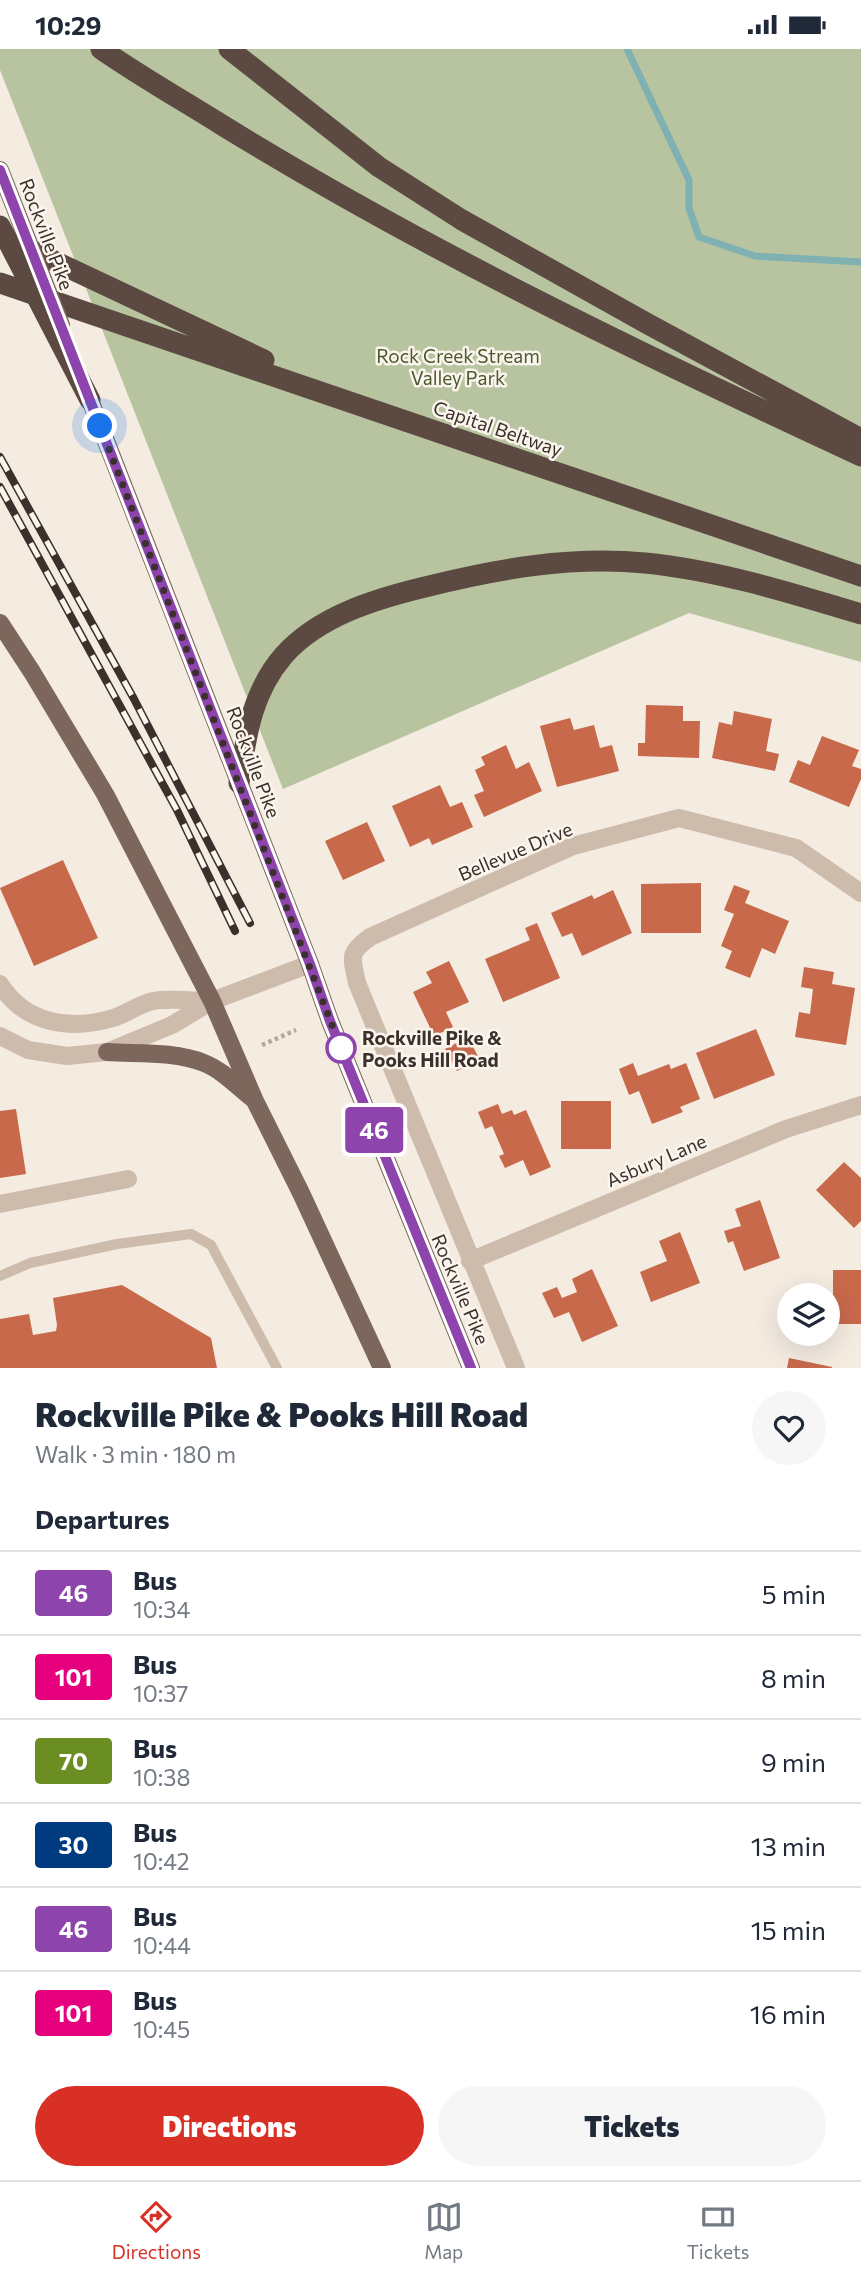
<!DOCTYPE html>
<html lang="en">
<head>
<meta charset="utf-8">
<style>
	body { margin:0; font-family:Commissioner,sans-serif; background:#f6f6f7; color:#1f2937; height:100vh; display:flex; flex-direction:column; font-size:26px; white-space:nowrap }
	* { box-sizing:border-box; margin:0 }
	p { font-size:23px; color:#747a83 }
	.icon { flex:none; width:38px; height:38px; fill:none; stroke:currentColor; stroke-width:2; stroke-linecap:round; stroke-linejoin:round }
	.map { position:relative; height:1319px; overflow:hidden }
	.details { display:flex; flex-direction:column; background:#fff; flex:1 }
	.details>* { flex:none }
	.badge { padding:0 14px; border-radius:5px; font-size:24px; line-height:46px }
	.buttons { position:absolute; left:777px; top:1234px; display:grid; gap:14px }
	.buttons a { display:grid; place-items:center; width:63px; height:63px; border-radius:50%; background:#fff; box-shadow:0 7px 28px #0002; font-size:35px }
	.you { position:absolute; width:35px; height:35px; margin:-18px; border:5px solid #fff; border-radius:50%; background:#1a73e8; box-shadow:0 0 0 10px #1a73e833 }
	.map>.badge { position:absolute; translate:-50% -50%; box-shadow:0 0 0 4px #fff }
	h2 { padding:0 35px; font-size:26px; line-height:63px }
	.round { display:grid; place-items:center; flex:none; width:74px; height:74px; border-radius:37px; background:#f6f6f7 }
	.head { display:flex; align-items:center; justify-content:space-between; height:119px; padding:0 35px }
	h1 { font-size:33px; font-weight:800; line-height:52px }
	.primary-button { display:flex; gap:14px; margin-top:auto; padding:14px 35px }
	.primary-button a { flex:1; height:80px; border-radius:42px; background:#d93025; color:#fff; font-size:28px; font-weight:800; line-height:80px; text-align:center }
	.primary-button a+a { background:#f6f6f7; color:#1f2937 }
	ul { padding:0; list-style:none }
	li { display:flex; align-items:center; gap:21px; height:84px; padding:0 35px; border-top:2px solid #e0e1e3 }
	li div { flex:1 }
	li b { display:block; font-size:26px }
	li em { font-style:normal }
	li .badge { min-width:77px; font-weight:700; text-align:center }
	.status { display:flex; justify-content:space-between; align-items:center; height:49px; padding:0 35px; background:#fff; direction:ltr }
	.status svg { height:19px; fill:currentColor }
	.tab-bar { display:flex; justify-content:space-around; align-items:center; height:98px; border-top:2px solid #e0e1e3; background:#fff; font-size:19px; color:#747a83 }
	.tab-bar a { display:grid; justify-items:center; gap:4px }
	.tab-bar .on { color:#d93025 }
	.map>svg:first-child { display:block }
</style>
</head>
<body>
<div class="status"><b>10:29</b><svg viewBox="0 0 49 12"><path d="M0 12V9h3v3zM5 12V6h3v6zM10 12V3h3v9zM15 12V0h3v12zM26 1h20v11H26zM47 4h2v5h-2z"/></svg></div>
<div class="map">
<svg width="861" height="1319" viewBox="0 0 861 1319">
	<rect width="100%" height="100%" fill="#f4ebe1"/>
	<path fill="#b8c4a0" d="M0,0H861V613L689,564L283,740L0,21Z"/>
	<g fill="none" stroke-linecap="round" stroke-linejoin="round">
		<path stroke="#7fb0b2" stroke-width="7" d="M627,0L689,131V159L699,188L755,207L861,213"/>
	</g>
	<path fill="#c8694b" d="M646,656L683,657V672H700L699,709L638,707V694H645Z
		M734,662L772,670L766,702L779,705L775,722L712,709L719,673L732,676Z
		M570,669L574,681L594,676L600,699L612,696L619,722L557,738L540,677Z
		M822,687L859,701L852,717L861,720V730L849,758L789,733L798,711L810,716Z
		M506,696L516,720L529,713L542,742L484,768L474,746L484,742L475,721L485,716L481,708Z
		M440,736L450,758L462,753L473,778L432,796L429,789L410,798L392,757Z
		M367,773L385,812L343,831L325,792Z
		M63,811L98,889L34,917L0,839Z
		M701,834V884H641V835Z
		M734,836L750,842L745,854L789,872L775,905L762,899L750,929L725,919L732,902L721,897L734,865L724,861Z
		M613,841L632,884L582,907L572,884L562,888L551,864L592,846L594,850Z
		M537,874L560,929L503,953L485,910L530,891L525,879Z
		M449,912L469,953L446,963L453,978L434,987L413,943L432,934L426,923Z
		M804,918L834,923L832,935L855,939L846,996L795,988L799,963L810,965L813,940L801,938Z
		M756,980L775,1026L714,1050L696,1004Z
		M468,988L480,1011L457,1022L445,1000Z
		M633,1014L638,1027L669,1015L671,1020L686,1014L700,1050L680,1058L683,1063L652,1075L639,1042L629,1046L619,1020Z
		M561,1052H611V1100H561Z
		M498,1055L502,1065L512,1061L514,1066L526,1061L551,1118L530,1127L523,1111L505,1119L499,1107L504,1105L492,1077L485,1080L478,1063Z
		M16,1060L26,1125L0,1129V1062Z
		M844,1113L861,1129V1172L854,1179L816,1141Z
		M760,1151L780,1209L744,1222L733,1192L728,1194L724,1182L741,1177L735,1160Z
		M680,1183L700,1234L651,1253L640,1223L667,1212L659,1192Z
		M592,1220L618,1277L582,1293L569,1263L554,1269L542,1244L557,1238L562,1249L577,1243L572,1230Z
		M833,1221H861V1275H833Z
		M122,1236L211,1289L217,1319H0V1270L29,1265L33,1286L56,1282L57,1276L53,1249Z
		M789,1309L832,1318V1319H787Z"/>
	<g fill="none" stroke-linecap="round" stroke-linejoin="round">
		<path stroke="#b9a596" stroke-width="4.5" stroke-dasharray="3.5 3.5" stroke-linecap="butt" d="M262,996L296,981"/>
		<path stroke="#cdbbac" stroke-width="10" d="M0,1227L30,1214L117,1195L191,1185L211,1196L277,1319"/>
		<path stroke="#cdbbac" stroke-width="18" d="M0,1155L128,1130
			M470,1212L786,1080L861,1056
			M516,1319L357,934C352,908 347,905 370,888L573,797L679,769L796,799L861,844"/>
		<path stroke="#cdbbac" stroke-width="18" d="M0,935C25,975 70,982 113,969C127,965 139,955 153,952C170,949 195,952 212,952
			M0,987L28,1001L67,1007L107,1003L172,976L212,952L310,915"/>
		<path stroke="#7d675c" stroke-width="18" d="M90,351L310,915L330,972L471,1319
			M0,574L32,623L105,745L212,952L255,1052L301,1144L382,1319
			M107,1003C139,1005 174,1002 204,1014C222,1021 237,1037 252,1049"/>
		<path stroke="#5c4a42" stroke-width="21" d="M101,0C140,27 182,51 222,76C427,202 643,306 861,407
			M229,0L379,118L462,171L648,275L861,390
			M18,195L264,311
			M0,234L861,527
			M239,734C246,688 251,644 284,606C319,567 375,550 425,538C496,520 570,507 645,514C717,521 792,544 861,565"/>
		<g stroke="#3b302b" stroke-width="8">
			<path id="rail" d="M0,408L134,650L250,874
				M0,438L177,761L235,882"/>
		</g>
		<use href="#rail" stroke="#fbf5ee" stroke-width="5" stroke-dasharray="16" stroke-linecap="butt"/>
		<path stroke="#7d675c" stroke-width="18" d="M0,121L61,276"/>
		<path stroke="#5c4a42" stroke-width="21" d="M0,177L90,351"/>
	</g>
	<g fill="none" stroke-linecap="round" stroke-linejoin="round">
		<g stroke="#fff" stroke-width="16">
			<path id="line" d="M0,121L310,915L330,972L471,1319"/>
		</g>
		<use href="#line" stroke="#8e44ad" stroke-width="10"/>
		<path stroke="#3b302b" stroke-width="7" stroke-dasharray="0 12.6" d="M100,377L341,999"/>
	</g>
	<circle fill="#fff" stroke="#8e44ad" stroke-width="3.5" cx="341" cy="999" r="14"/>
	<g text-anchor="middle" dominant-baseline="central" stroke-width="5" stroke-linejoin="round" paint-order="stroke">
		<g font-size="19" fill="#3b302b" stroke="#fbf5ee">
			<text transform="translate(47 185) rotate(69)">Rockville Pike</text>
			<text transform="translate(498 379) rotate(19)">Capital Beltway</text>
			<text transform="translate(254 713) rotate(69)">Rockville Pike</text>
			<text transform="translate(515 802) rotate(-23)">Bellevue Drive</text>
			<text transform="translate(656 1111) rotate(-23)">Asbury Lane</text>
			<text transform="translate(461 1240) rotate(67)">Rockville Pike</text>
		</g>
		<g font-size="19" fill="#4a5a2e" stroke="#fbf5ee">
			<text x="458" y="306">Rock Creek Stream<tspan x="458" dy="22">Valley Park</tspan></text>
		</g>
		<g font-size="19" font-weight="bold" fill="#3b302b" stroke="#fbf5ee" text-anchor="start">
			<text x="362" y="988">Rockville Pike &amp;<tspan x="362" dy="22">Pooks Hill Road</tspan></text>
		</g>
	</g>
</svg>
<div class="buttons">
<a><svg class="icon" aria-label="layers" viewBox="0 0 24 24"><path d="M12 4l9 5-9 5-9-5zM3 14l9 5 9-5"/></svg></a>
</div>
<div class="you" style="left:100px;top:377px"></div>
<b class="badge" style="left:374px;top:1081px;background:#8e44ad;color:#fff">46</b>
</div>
<section class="details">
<div class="head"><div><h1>Rockville Pike &amp; Pooks Hill Road</h1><p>Walk · 3 min · 180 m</p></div><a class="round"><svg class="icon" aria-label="heart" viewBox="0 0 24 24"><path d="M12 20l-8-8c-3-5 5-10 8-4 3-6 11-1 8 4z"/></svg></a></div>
<h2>Departures</h2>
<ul>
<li><span class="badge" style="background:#8e44ad;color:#fff">46</span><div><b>Bus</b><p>10:34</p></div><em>5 min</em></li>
<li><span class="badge" style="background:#e6007e;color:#fff">101</span><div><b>Bus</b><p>10:37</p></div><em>8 min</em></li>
<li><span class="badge" style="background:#6b8e23;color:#fff">70</span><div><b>Bus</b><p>10:38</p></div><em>9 min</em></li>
<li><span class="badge" style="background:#003b80;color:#fff">30</span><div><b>Bus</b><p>10:42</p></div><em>13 min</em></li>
<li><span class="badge" style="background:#8e44ad;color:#fff">46</span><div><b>Bus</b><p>10:44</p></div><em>15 min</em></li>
<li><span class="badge" style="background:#e6007e;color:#fff">101</span><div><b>Bus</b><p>10:45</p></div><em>16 min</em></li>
</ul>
<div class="primary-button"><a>Directions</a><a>Tickets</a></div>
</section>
<nav class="tab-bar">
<a class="on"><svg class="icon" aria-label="directions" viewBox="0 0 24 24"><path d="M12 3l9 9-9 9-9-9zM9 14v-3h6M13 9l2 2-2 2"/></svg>Directions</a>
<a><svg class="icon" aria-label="map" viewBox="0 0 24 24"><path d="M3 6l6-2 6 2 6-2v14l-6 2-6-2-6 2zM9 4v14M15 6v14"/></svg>Map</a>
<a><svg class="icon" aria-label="tickets" viewBox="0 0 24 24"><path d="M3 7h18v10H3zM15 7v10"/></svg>Tickets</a>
</nav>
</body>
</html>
